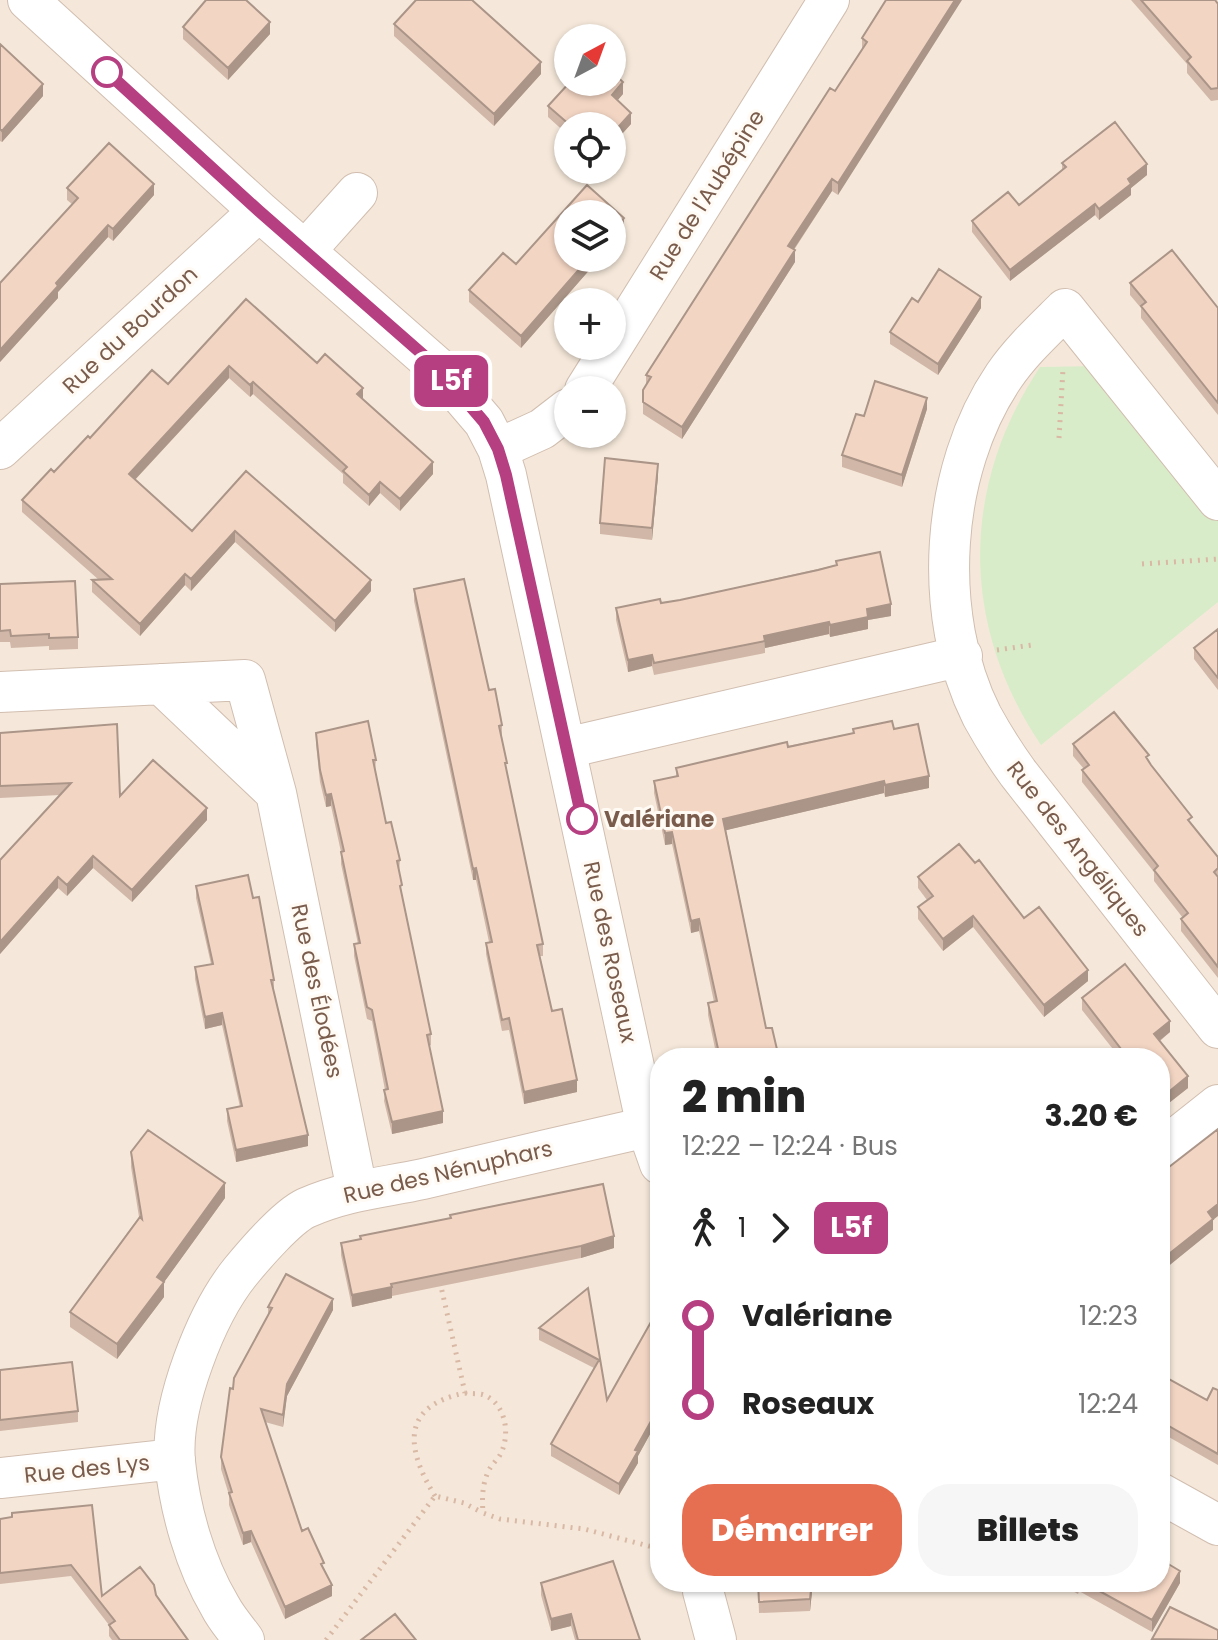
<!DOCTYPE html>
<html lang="fr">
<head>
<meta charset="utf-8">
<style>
	body { margin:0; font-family:Poppins,sans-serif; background:#f6f6f6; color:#222; height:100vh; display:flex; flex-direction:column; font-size:30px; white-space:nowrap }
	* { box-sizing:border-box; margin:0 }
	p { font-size:26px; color:#767676 }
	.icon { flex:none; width:44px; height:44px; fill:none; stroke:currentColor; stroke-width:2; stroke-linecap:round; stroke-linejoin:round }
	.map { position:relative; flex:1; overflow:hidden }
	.panel { position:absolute; left:650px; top:1048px; width:520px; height:544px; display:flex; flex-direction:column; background:#fff; border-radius:32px; box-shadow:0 2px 6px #0004 }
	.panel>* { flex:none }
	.badge { padding:0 16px; border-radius:12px; font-size:28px; line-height:52px }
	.needle { width:52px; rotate:41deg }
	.controls { position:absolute; left:554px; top:24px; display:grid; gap:16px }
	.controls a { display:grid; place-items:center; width:72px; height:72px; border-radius:50%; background:#fff; box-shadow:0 2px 6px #0004; font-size:40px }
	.map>.badge { position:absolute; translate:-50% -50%; box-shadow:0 0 0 4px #fff }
	.legs { display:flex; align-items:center; gap:12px; height:88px; padding:0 32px; font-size:26px }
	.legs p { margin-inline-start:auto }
	.headline { display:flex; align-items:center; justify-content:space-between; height:136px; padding:0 32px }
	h1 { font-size:44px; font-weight:800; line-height:60px }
	.primary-button { display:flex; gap:16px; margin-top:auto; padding:16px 32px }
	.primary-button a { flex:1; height:92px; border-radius:32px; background:#e76f51; color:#fff; font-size:32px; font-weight:800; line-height:92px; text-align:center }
	.primary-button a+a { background:#f6f6f6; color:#222 }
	ul { padding:0 32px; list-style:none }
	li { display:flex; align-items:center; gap:28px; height:88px; font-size:30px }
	li i { display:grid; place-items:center; width:12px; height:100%; margin:0 10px; background:currentColor }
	li i::after { content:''; width:20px; height:20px; margin:-10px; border:6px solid; border-radius:50%; background:#fff }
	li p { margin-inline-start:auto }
	li:first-child i { background:linear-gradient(#0000 50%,currentColor 0) }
	li:last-child i { background:linear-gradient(currentColor 50%,#0000 0) }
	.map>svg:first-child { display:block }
</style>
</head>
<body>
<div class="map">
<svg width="1218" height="1640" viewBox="0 0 1218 1640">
	<rect width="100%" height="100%" fill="#fdf6ec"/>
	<path fill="#f5e8da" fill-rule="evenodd" d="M0,0H1218V1640H0ZM568,38H612V82H568ZM568,126H612V170H568ZM568,214H612V258H568ZM568,302H612V346H568ZM568,390H612V434H568ZM660,1058H1160V1582H660Z"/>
	<path fill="#d8ecc9" d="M1099,366L1218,515V602L1041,745C960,625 960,487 1040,367Z"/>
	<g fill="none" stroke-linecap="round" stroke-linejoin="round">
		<g stroke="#d1beb0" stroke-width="42">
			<path id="street" d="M28,0L259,211L437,367L484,422L498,449L506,475L647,1127L660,1164
				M305,251L357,193
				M585,390L829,0
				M0,449L259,211
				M498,449L542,429L568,409
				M1218,500L1065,309C1044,330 1021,351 1004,376C940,470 931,615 982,716C993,736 1005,755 1018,773L1218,1028
				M161,684L276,793
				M0,692L245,680L276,793L357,1190
				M566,748L962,656
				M1160,1151L1218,1105
				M0,1478L175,1459
				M1160,1493L1218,1525
				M704,1582L703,1591L716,1640
				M244,1640C236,1629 226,1618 220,1606C195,1564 180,1510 175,1462C170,1406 206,1314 241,1271C255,1254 287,1217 306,1208C347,1190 381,1188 423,1179C498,1161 572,1144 647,1127"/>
		</g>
		<path stroke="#d9b8a5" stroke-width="5" stroke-dasharray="2 6" stroke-linecap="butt" d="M1059,438L1063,369
			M1142,564L1218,559
			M997,650L1032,645
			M465,1393C471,1394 479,1393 484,1395C506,1404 511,1435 500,1455C497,1460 492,1464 489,1470C482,1484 482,1498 483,1513L500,1519L584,1529L660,1549
			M435,1496C406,1449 400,1406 465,1393L440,1282
			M326,1640L435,1496L464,1503L483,1513"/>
		<use href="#street" stroke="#fff" stroke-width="40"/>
	</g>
	<path fill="#d1b7a8" d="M886,0L838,195L832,191L794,250L795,262L682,439L643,414V390L646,385V375L862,50V38Z
		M1131,0H1215L1218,4V100L1211,101L1187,73V64Z
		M394,24L541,74L494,126L394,36Z
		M183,27L270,34L228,80L183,39Z
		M0,44L43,96L2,142L0,141Z
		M623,94L617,100L631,124L612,145V126H568V135L548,117V106Z
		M1062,163L1147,175L1131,188V195L1099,220L1095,215L1010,281L972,232V221L1019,205L1062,170Z
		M67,188L154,195L113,241L108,237L58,292V298L0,362V283L72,204L67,200Z
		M624,230L521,348L469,302V290L516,264Z
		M1130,283L1218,308V415L1141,318V308L1130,295Z
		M246,299L317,363L362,400L433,474L400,511L380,493L369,506L343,483V474L253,394L250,397L229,378L135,480L192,531L246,471L371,591L335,632L235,542L191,591L185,585L140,636L92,592V580H99L22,512V500L90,438L168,384Z
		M918,302L981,308L938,375L890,344V332Z
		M927,409L902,487L842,467V455L864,416Z
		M658,476L652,540L600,534V523Z
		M836,561L891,616L868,620V629L830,637L829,634L765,648V653L654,675L652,666L628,672L616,620V608L680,600L836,565Z
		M0,584L78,637V649L49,650V646L11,648L10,642H0Z
		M414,589L489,690L502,725V737L507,774L543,944V956H540L552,1011L577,1092L524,1104L509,1030L502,1031L486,954V943L489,942L476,880H473L414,601Z
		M1218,629V690L1194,659V648Z
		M853,729H894L929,788L885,797L884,793L726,830L766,1028L779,1058H717L708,1015V1003L714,1002L699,931L691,933L672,844L665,845L654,793V781L676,776V768L853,733Z
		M0,733L120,796L207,820L132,902L93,868L67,896L58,888L0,954V860L60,795L0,798Z
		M316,733L376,760L375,771L386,823L400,860L399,872L402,897L431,1034V1045L429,1046L443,1123L392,1134L384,1101L385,1090L372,1021L367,1019L354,956V944H358L341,864V852L331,806L326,807L320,782L316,744Z
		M1073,744L1149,762L1192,825L1218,857V978L1181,931V919L1183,918L1154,881V872L1082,782V770L1084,769L1073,756Z
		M975,863L1024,918L1088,981L1044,1017L973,927L943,951L918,919V907L927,900L918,888V877Z
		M196,886L253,898L274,980V991L308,1146L236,1162L227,1121V1109L240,1107L222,1025L205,1029L195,979V967L211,964L196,898Z
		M1082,998L1170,1032L1160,1041L1188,1088L1160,1110V1058H1120L1082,1010Z
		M131,1152L225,1198L164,1282V1297L117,1359L70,1327V1312L139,1217L131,1167Z
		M360,1236L614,1248L581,1258L392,1296V1298L352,1307L341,1255V1243L360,1239Z
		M588,1288L607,1400L660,1315V1416L638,1456V1463L619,1495L551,1456V1444L594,1368L539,1340V1328Z
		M268,1307L333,1310L287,1396L283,1427L265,1422L302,1531L324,1570L332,1596L285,1619L251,1542L243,1545L229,1505V1495L221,1469V1457L233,1389L268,1315Z
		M0,1370L78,1411V1422L0,1431Z
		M1160,1374L1207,1400L1218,1390V1465L1160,1432Z
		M92,1505L102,1596L156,1595L188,1640H112L109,1636V1625L71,1576L0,1584V1519Z
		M758,1582H813L810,1611L759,1613Z
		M1041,1582H1160L1180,1583L1152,1632L1079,1591L1078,1594L1062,1585L1058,1592Z
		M541,1583L639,1638L640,1640H575L571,1626L551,1631L541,1595Z"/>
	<path fill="#aa9588" d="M955,0H962L838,195V183Z
		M270,22V34L228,80V68Z
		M541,62V74L494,126V114Z
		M623,82V94L612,107V95Z
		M43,84V96L2,142V131Z
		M631,113V124L612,145V134Z
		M1147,164V175L1131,188V195L1099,220V209L1128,179Z
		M832,179V191L788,258V246Z
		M154,184V195L113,241V229Z
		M1095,204V215L1010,281V270Z
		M624,218V230L612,244V232Z
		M108,225V237L58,292V298L0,362V350L56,283Z
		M795,250V262L682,439V427Z
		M589,258H600L521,348V336Z
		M981,297V308L938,375V364Z
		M229,366V378L129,486V474Z
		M253,382V394L250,397V385Z
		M363,388V399L357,394Z
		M927,398V409L902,487V475Z
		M433,462V474L400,511V499Z
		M658,464V476L652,540V528Z
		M380,482V493L369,506V495Z
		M235,531V542L191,591V579Z
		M185,574V585L140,636V624Z
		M371,580V591L335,632V621Z
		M891,604V616L868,620V629L830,637V625L867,609Z
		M829,622V634L765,648L764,636Z
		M652,655V666L628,672V660Z
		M929,776V788L885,797V785Z
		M884,781V793L723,831V819Z
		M331,794V806L326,807V795Z
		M207,808V820L132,902V890Z
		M672,832V844L665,845V833Z
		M93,856V868L67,896V885Z
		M476,868V880H473V869Z
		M58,877V888L0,954V942Z
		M973,916V927L943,951V939Z
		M699,919V931L691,933V921Z
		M1088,970V981L1044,1017V1005Z
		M222,1013V1025L205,1029V1017Z
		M1170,1021V1032L1154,1045V1034Z
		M1188,1076V1088L1160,1110V1099Z
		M577,1080V1092L524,1104V1092Z
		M443,1111V1123L392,1134V1122Z
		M308,1135V1146L236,1162V1150Z
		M225,1183V1198L157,1292V1277Z
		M1218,1204V1216L1213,1220V1230L1160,1273V1261L1208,1212Z
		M614,1236V1248L581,1258V1246Z
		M164,1282V1297L117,1359V1344Z
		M392,1287V1298L352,1307V1295Z
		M333,1299V1310L287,1396L283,1427V1415L287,1384Z
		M660,1405V1416L638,1456V1463L619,1495V1484L635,1450Z
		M251,1531V1542L243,1545V1533Z
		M1180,1571V1583L1152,1632V1620Z
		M812,1582H813L810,1611V1599Z
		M1058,1582H1062V1585L1058,1592Z
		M332,1585V1596L285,1619V1607Z
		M571,1614V1626L551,1631V1619Z"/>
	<path fill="#f3d5c3" stroke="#aa9588" stroke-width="2" d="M206,0H246L270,22L228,68L183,27Z
		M416,0H472L541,62L494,114L394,24Z
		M886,0H955L838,183L832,179L788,246L795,250L682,427L643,402V390L651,377L646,375L830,88L835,91L867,42L862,38Z
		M1141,0H1215L1218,4V88L1211,89L1187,61L1191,57Z
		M0,44L43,84L2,131L0,129Z
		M612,72L623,82L612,95L631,113L612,134V126H571L548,106L570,82H612Z
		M1115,122L1147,164L1128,179L1131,184L1099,209L1095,204L1010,270L972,221L1008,192L1019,205L1066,167L1062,163Z
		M109,143L154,184L113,229L108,225L56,283L58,286L0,350V283L78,198L67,188Z
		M587,185L624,218L612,232V214H568V258H589L521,336L469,290L503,253L516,264Z
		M1172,250L1218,308V403L1141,306L1146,302L1130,283Z
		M939,269L981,297L938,364L890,332L912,298L918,302Z
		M246,299L317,363L325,354L363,388L357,394L433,462L400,499L380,482L369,495L343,471L347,467L253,382L250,385L229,366L129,474L192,531L246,471L371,580L335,621L235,531L191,579L185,574L140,624L92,580L112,579L22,500L51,469L54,472L88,436L90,438L152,370L168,384Z
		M875,381L927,398L902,475L842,455L856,414L864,416Z
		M605,458L658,464L652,528L600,523Z
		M880,552L891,604L867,609L868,617L830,625L829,622L764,636L765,641L654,663L652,655L628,660L616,608L660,599L661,603L680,600L818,570L837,565L836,561Z
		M464,579L489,690L495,689L502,725L499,726L507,763H505L543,944L537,945L552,1011L562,1009L577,1080L524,1092L509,1018L502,1020L486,943L492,942L476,868L473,869L414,589Z
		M75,581L78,637L49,638V634L11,636L10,630L0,631V584Z
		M1218,629V678L1194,648Z
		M1114,712L1149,755L1146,757L1151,765L1192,817L1188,820L1218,857V868L1214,872L1218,877V967L1181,919L1188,913L1154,870L1158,866L1082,770L1089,765L1073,744Z
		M368,721L376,760H373L386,823L391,822L400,860L397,861L402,885L400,886L431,1034L427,1035L443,1111L392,1122L384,1090L388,1089L372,1010L367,1007L354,944L360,943L341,852L344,851L331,794L326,795L320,770L316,733Z
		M892,721L894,729L918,724L929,776L885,785L884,781L723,819L766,1028H772L779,1058H720L708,1003L717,1001L699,919L691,921L672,832L665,833L654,781L678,776L676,768L787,742L788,747L854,733L853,729Z
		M117,724L120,796L153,760L207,808L132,890L93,856L67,885L58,877L0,942V860L71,783L0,786V733Z
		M959,844L975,863L979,860L1024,918L1039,907L1088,970L1044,1005L973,916L943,939L918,907L933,896L918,877Z
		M248,875L253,898L259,897L274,980H271L308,1135L236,1150L227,1109L242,1106L222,1013L205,1017L195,967L213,964L196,886Z
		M1125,964L1170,1021L1154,1034L1188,1076L1160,1099V1058H1128L1082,998Z
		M1218,1129V1204L1208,1212L1213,1219L1160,1261V1174Z
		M148,1130L225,1183L157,1277L164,1282L117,1344L70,1312L140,1217L142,1219L131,1152Z
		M603,1184L614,1236L581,1246L391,1284L392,1287L352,1295L341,1243L361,1239L360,1236L451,1218L450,1215Z
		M286,1274L333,1299L287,1384L283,1415L261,1409L302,1531L308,1528L324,1563L321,1564L332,1585L285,1607L251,1531L243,1533L229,1493L232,1492L221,1457L230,1388L233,1389L234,1378L272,1308L268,1307Z
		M588,1288L607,1400L656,1313L660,1315V1405L635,1450L638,1451L619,1484L551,1444L599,1360L539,1328Z
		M72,1362L78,1411L0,1420V1370Z
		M1160,1374L1207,1400L1213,1388L1218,1390V1454L1160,1421Z
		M92,1505L102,1596L140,1567L154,1585L156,1595L188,1640H120L109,1625L115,1621L71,1565L0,1573V1519L12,1517V1513Z
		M1160,1559L1180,1571L1152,1620L1083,1582H1160Z
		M613,1561L640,1640H578L571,1614L551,1619L541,1583Z
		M758,1582H812L810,1599L759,1602Z
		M1170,1607L1218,1630V1640L1152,1639Z
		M395,1614L416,1640H361Z"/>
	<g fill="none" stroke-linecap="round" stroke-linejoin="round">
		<g stroke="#fff" stroke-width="18">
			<path id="line-1" d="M107,72L259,211L437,367L484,422L498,449L506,475L582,819"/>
		</g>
		<use href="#line-1" stroke="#b63f82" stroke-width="12"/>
	</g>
	<g fill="#fff" stroke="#b63f82" stroke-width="4">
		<circle cx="107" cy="72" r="14"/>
		<circle cx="582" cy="819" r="14"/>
	</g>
	<g text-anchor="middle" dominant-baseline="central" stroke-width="6" stroke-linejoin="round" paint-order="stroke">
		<g font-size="22" fill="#7a5c4d" stroke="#fffaf3">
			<text transform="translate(707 195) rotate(-58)">Rue de l'Aubépine</text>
			<text transform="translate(130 330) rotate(-43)">Rue du Bourdon</text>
			<text transform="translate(1078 849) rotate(52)">Rue des Angéliques</text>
			<text transform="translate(610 952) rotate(78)">Rue des Roseaux</text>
			<text transform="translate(317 991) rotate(78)">Rue des Élodées</text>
			<text transform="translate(448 1172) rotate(-13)">Rue des Nénuphars</text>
			<text transform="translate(87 1469) rotate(-6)">Rue des Lys</text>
		</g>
		<g font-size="22" font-weight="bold" fill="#7a5c4d" stroke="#fffaf3" text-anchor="start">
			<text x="604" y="819">Valériane</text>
		</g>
	</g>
</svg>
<div class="controls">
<a><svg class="needle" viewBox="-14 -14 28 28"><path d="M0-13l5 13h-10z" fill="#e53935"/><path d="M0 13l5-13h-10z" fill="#767676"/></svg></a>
<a><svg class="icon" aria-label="locate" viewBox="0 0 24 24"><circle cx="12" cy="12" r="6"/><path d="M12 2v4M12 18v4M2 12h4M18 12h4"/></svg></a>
<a><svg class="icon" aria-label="layers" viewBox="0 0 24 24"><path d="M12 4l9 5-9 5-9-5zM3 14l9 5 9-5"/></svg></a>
<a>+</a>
<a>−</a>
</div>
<b class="badge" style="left:451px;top:381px;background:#b63f82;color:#fff">L5f</b>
<section class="panel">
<div class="headline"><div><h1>2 min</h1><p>12:22 – 12:24 · Bus</p></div><b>3.20 €</b></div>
<div class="legs"><svg class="icon" aria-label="walk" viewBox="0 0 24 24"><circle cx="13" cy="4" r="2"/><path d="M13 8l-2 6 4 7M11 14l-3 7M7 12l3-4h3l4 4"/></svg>1<svg class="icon" aria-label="forward" viewBox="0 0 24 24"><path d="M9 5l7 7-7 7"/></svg><b class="badge" style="background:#b63f82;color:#fff">L5f</b></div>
<ul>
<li><i style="color:#b63f82"></i><b>Valériane</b><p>12:23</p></li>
<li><i style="color:#b63f82"></i><b>Roseaux</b><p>12:24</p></li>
</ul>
<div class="primary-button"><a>Démarrer</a><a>Billets</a></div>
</section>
</div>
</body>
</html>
